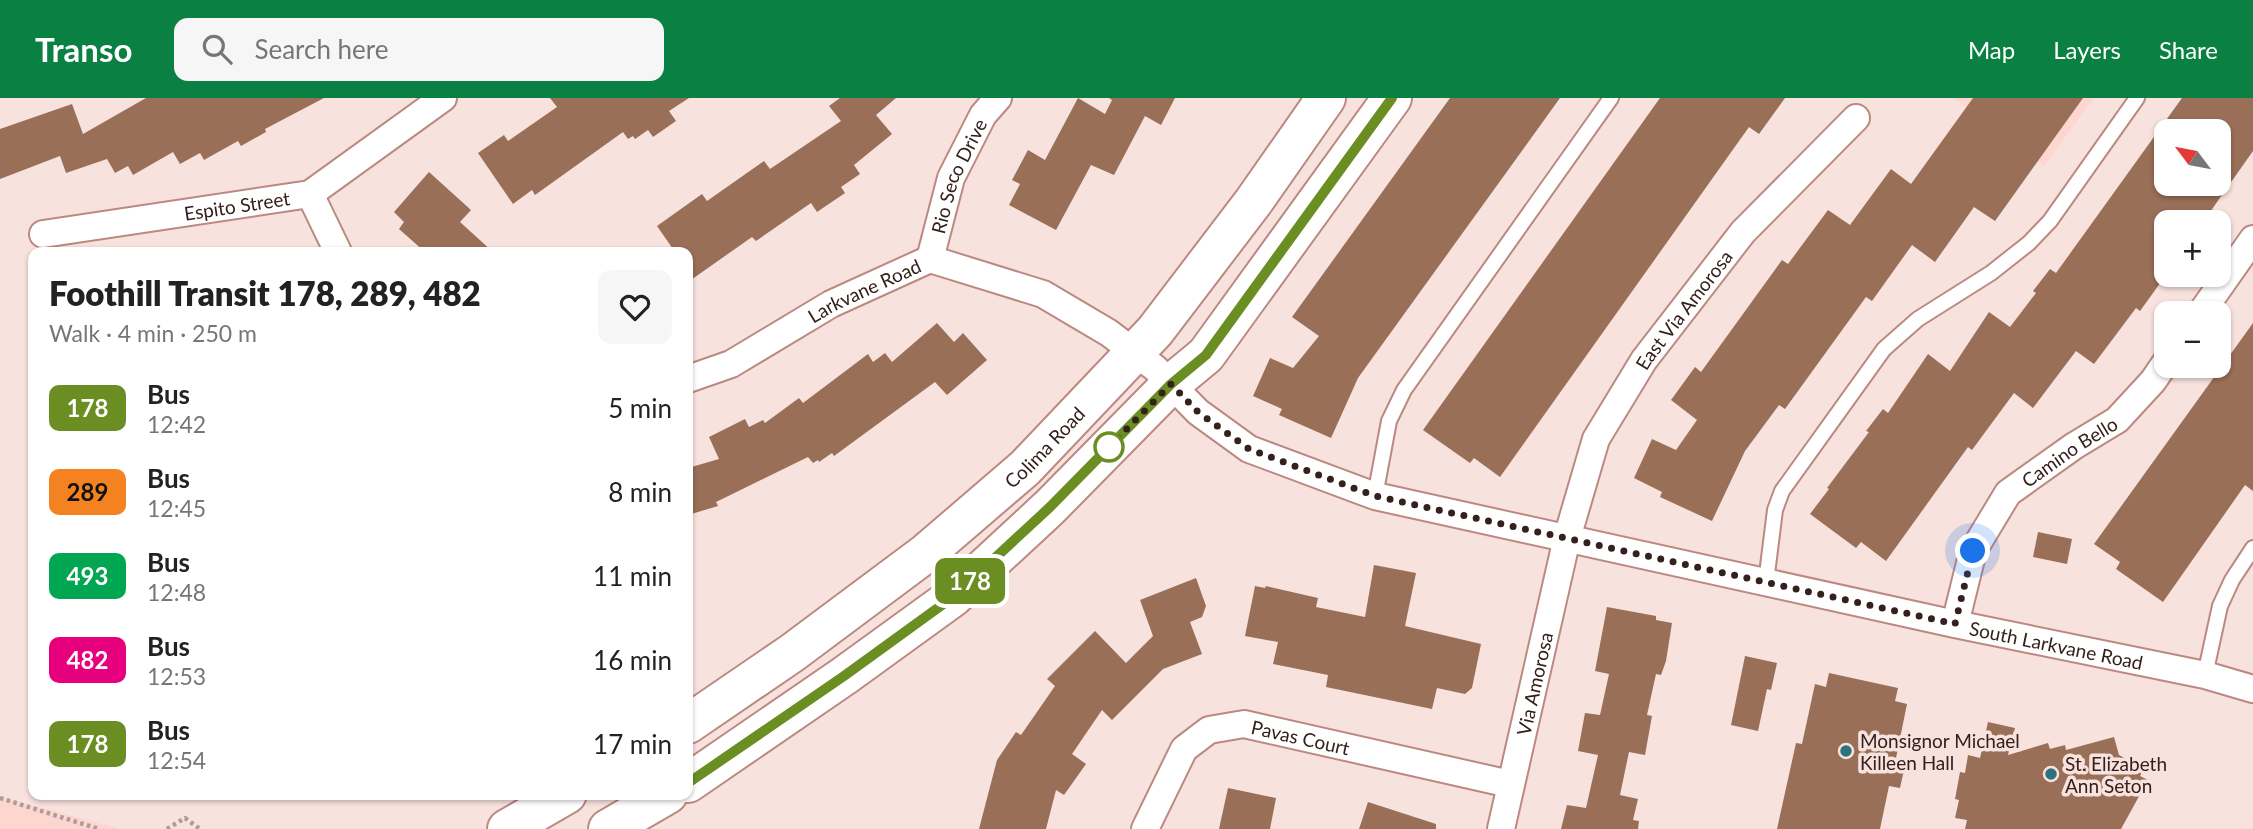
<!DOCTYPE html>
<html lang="en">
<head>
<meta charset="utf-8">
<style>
	body { margin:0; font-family:Lato,sans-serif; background:#f6f6f6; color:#222; height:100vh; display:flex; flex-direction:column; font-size:26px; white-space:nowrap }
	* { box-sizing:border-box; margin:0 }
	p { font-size:23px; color:#767676 }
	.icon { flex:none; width:38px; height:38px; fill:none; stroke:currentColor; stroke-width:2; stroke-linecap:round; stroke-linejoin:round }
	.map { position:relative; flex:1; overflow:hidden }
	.drawer { position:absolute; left:28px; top:149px; width:665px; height:553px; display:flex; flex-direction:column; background:#fff; border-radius:14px; box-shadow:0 2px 5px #0004 }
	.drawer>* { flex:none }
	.badge { padding:0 14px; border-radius:10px; font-size:24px; line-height:46px }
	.needle { width:46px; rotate:302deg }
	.fabs { position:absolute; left:2154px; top:21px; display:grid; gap:14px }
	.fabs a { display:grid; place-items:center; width:77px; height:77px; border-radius:14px; background:#fff; box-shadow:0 2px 5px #0004; font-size:35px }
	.you { position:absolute; width:35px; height:35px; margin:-18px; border:5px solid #fff; border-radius:50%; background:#1a73e8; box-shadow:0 0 0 10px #1a73e833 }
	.map>.badge { position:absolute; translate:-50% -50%; box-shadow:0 0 0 4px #fff }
	.round { display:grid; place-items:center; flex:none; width:74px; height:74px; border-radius:14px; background:#f6f6f6 }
	.overview { display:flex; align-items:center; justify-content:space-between; height:119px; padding:0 21px }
	h1 { font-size:33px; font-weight:800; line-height:52px }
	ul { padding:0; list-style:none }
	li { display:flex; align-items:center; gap:21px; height:84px; padding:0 21px }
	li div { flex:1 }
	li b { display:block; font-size:26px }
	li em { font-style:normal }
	li .badge { min-width:77px; font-weight:700; text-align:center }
	header { display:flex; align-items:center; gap:42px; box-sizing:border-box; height:98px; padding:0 35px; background:#0b8043; color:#fff }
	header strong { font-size:33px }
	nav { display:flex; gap:38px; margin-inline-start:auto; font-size:24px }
	.search { width:490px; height:63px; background:#f6f6f6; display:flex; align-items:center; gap:18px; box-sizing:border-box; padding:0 24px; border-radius:14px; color:#767676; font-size:26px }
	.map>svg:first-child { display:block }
</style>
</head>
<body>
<header>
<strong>Transo</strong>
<div class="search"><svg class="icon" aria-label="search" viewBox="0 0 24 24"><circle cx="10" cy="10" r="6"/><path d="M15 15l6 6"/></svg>Search here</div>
<nav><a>Map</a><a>Layers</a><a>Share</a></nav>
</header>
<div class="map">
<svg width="2253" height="731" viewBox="0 0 2253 731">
	<rect width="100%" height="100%" fill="#f8e2de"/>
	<path fill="#fdd6d0" d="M1953,0H2094L2044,68Z
		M0,699L121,731H0Z"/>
	<path fill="#996f58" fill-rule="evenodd" d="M146,0H324L265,31L266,34L241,48L238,43L204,62L200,55L180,66L173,54L133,77L128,68L115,75L107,61L66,75L60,58L0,81V31L72,6L83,36Z
		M550,0H689L669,13L676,23L653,39L648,32L635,41L633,38L628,41L623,34L535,97L532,92L513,106L478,55L504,37L508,43L557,9Z
		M840,0H896L876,17L892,36L854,67L860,76L841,89L845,95L817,114L811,105L756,143L752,139L688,184V154H675L657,128L702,96L707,103L764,63L770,71L841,23L829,8Z
		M1078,0L1105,16L1112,2L1109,0H1175L1161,27L1145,18L1114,77L1091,67L1056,132L1009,107L1020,86L1012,82L1028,52L1045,62Z
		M1450,0H1560L1358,280L1331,340L1279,317L1282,311L1253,298L1270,260L1293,270L1319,238L1292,219Z
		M1660,0H1785L1759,36L1749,29L1500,379L1474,360L1470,365L1423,332Z
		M1973,0H2083L1995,123L1974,109L1935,164L1912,147L1872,203L1866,199L1785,311L1779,307L1745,353L1712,423L1660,399L1662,394L1634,380L1652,341L1676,352L1697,322L1671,302L1695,269L1701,274L1782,162L1788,166L1828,112L1850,127L1891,71L1911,86Z
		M2182,0H2253V53L2203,124H2166V177L2140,213L2136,210L2094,266L2076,253L2033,310L2014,295L1972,352L1968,349L1886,463L1861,444L1856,450L1810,416L1829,391L1827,390L1869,334L1866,333L1883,311L1888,315L1928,256L1950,273L1989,214L2010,229L2036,195L2033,193L2050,171L2056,175ZM2166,33H2219V86H2166Z
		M429,74L471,112L460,124L493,154H425L399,131L404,124L394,114Z
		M937,225L954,244L963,235L987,262L947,297L935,284L834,358L832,355L819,364L818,362L813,365L808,359L716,404L718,408L688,417V370L719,361L709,339L745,321L749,329L763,322L765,325L799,300L803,305L868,256L873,264L885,255L892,264Z
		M2253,225V393L2245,387L2163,504L2116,471L2120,464L2094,446Z
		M2038,434L2072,441L2067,466L2033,459Z
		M1374,467L1416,475L1405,528L1481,546L1472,590L1465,596L1437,590L1432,611L1326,589L1328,577L1273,566L1278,544L1245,538L1255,488L1265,490L1266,488L1318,500L1316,509L1365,519Z
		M1196,480L1206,508L1202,519L1190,524L1202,556L1163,571L1112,622L1102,612L1072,656L1086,666L1064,697L1056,692L1046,731H979L997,662L1016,634L1021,637L1055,588L1047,581L1095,533L1126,565L1153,538L1140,502Z
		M1607,509L1656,518V522L1672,525L1666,563L1661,577L1656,576L1647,617L1652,618L1645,657L1629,654L1620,697L1638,701L1633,722L1639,723L1638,731H1561L1567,707L1586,710L1598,657L1578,653L1585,615L1600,617L1609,576L1595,573Z
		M1745,558L1777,565L1771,592L1767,591L1758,633L1731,627Z
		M1829,575L1898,590L1895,603L1907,606L1896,660L1906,663L1900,690L1889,688L1880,731H1777L1796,645L1802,646L1815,586L1826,589Z
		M1988,624L2015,630L2008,657L2048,645L2050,651L2065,647L2066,652L2114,639L2119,657L2144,671L2140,678L2148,682L2121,731H1965L1967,722L1955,720L1959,702L1955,701L1960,674L1965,675L1968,657L1980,660Z
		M1228,690L1276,700L1270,731H1219Z
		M1368,704L1436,726V731H1359Z"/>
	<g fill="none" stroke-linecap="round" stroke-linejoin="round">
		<g stroke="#bc8981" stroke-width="18">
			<path id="service" d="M1375,398L1389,323L1404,292L1611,0
				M1766,484L1775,412L1782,393L1884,251L1918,221L1991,175L2029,145L2050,123L2137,0
				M2205,577L2220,508L2232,482L2253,450"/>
		</g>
		<g stroke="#bc8981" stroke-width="30">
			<g id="minor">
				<path d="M310,96L338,154"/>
				<path id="s1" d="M43,136L310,96L443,0"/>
				<path id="s2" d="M930,161L951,80L983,17L998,0"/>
				<path d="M2201,215L2253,141"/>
				<path id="s3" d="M688,281L731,266L831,206L930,161L1043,196L1109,235L1155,270L1198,314L1249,351L1375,398L1955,526L2205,577L2253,591"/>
				<path id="s4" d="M1955,526L1973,453L2008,395L2074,348L2117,322L2153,283L2166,264"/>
				<path id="s5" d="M1145,731L1184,651L1209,632L1244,626L1510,686"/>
				<path id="s6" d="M1501,731L1567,440L1596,341L1644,262L1743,134L1856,20"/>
			</g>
		</g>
		<g stroke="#bc8981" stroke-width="42">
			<g id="primary">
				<path id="s7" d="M688,626L792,555L926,455L1025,370L1155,233L1254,103L1326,0"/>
				<path d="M688,685L844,578L953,499L1050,409L1171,286L1206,257L1392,0"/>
				<path d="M507,731L567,696"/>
				<path d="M608,731L668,696"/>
			</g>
		</g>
		<path stroke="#b09b97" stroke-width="4.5" stroke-dasharray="3.5 3.5" stroke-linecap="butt" d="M0,700L99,731
			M167,731L185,720L200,731"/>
		<use href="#service" stroke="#fff" stroke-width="14"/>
		<use href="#minor" stroke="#fff" stroke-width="26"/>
		<use href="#primary" stroke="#fff" stroke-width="38"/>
	</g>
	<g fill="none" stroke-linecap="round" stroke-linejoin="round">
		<g stroke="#fff" stroke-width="16">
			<path id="line" d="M688,685L844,578L953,499L1050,409L1171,286L1206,257L1392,0"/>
		</g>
		<use href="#line" stroke="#6b8e23" stroke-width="10"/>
		<path stroke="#34201d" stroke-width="7" stroke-dasharray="0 12.6" d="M1109,349L1171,286L1198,314L1249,351L1375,398L1955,526L1973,453"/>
	</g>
	<circle fill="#fff" stroke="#6b8e23" stroke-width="3.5" cx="1109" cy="349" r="14"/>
	<g fill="#2c737f" stroke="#f8e2de" stroke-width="2.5">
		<circle cx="1846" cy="653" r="7"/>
		<circle cx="2051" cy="676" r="7"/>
	</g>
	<g text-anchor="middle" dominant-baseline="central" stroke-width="7" stroke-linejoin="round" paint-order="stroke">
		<g font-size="19" fill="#34201d" stroke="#f8e2de">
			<text stroke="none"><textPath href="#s2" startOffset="88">Rio Seco Drive</textPath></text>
			<text stroke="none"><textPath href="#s1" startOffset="196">Espito Street</textPath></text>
			<text stroke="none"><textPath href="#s3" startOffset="198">Larkvane Road</textPath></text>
			<text stroke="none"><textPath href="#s6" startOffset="558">East Via Amorosa</textPath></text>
			<text stroke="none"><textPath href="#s7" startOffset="452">Colima Road</textPath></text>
			<text stroke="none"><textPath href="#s4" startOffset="217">Camino Bello</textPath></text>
			<text stroke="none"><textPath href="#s3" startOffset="1480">South Larkvane Road</textPath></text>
			<text stroke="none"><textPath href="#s6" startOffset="149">Via Amorosa</textPath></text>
			<text stroke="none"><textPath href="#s5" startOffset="214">Pavas Court</textPath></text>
		</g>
		<g font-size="19" fill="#34201d" stroke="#f8e2de" text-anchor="start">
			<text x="1860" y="642">Monsignor Michael<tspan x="1860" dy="22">Killeen Hall</tspan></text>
			<text x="2065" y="665">St. Elizabeth<tspan x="2065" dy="22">Ann Seton</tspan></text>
		</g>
	</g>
</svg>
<div class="fabs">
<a><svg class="needle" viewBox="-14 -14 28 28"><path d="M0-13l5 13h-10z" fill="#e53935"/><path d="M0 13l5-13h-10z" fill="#767676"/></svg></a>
<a>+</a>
<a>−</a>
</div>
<div class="you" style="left:1973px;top:453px"></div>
<b class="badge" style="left:970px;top:483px;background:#6b8e23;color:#fff">178</b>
<section class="drawer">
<div class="overview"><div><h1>Foothill Transit 178, 289, 482</h1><p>Walk · 4 min · 250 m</p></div><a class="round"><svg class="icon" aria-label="heart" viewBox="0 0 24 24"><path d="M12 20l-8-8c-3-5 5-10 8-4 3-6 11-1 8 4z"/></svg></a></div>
<ul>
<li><span class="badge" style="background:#6b8e23;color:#fff">178</span><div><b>Bus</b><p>12:42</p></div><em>5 min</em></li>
<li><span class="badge" style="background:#f58220;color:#111">289</span><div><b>Bus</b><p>12:45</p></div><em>8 min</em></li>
<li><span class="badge" style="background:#00a651;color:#fff">493</span><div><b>Bus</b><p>12:48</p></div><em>11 min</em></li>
<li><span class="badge" style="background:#e6007e;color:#fff">482</span><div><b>Bus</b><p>12:53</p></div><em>16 min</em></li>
<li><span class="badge" style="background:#6b8e23;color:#fff">178</span><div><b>Bus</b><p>12:54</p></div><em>17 min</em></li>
</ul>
</section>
</div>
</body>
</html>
